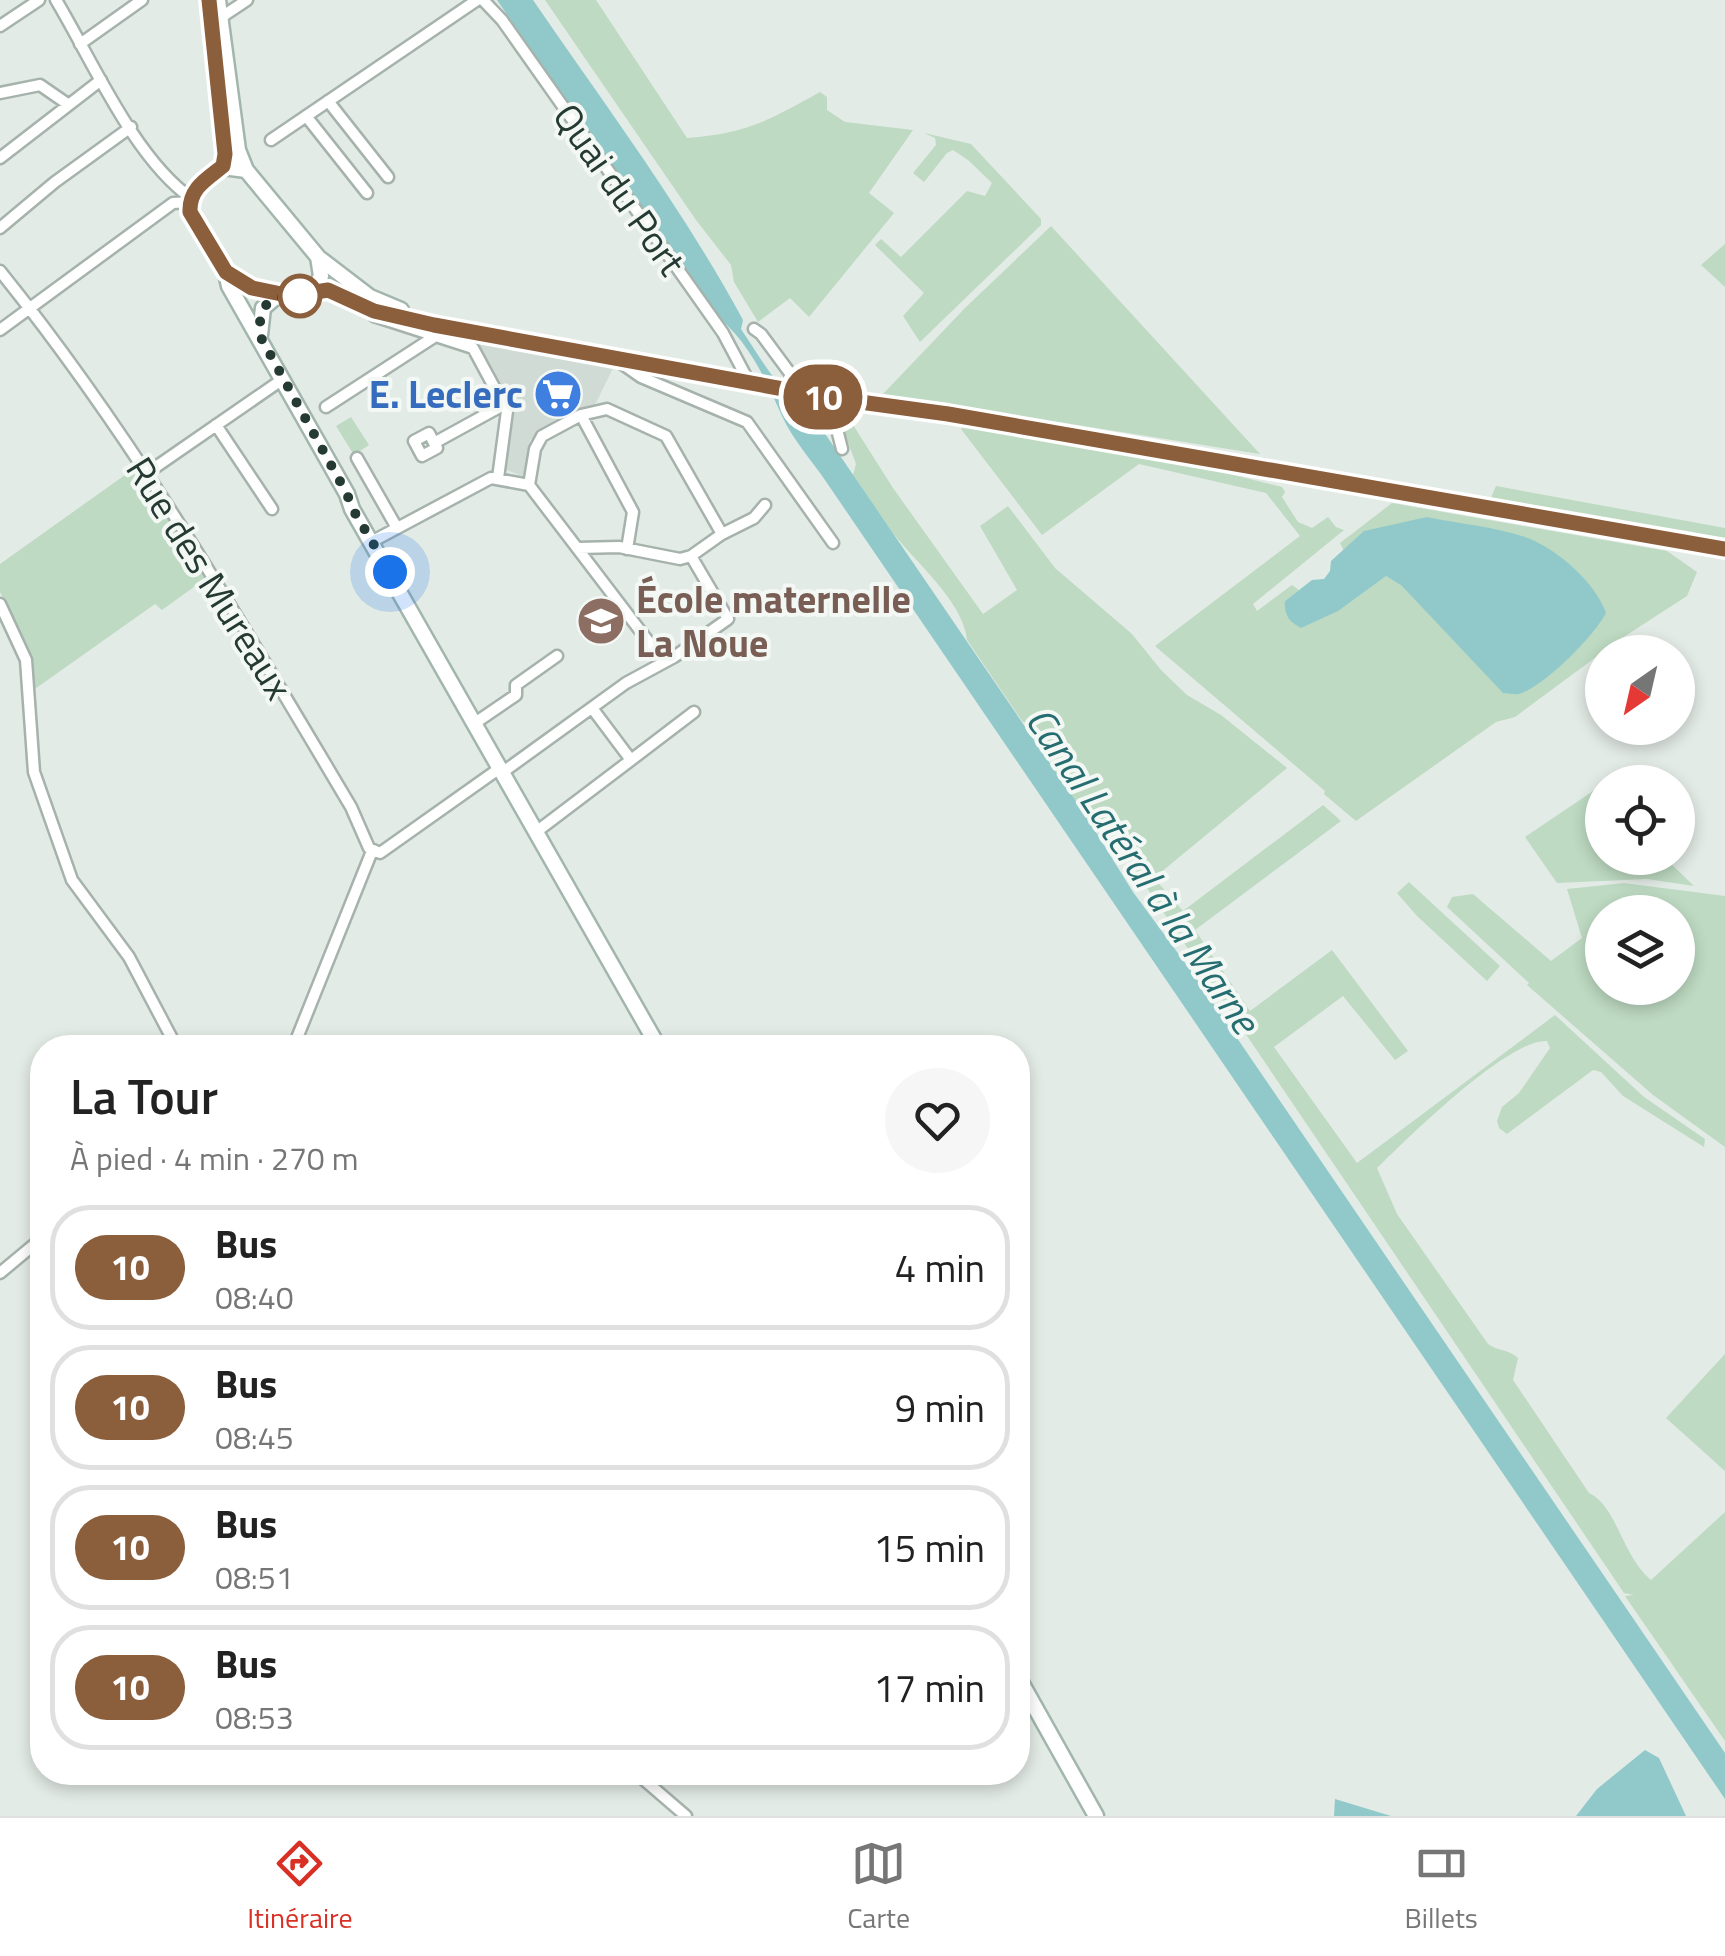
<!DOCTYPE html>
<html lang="fr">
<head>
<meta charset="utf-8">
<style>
	body { margin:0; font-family:"Titillium Web",sans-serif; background:#f6f6f6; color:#222; height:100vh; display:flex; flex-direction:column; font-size:38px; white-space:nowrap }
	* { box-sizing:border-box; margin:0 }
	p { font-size:32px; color:#767676 }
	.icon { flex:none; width:55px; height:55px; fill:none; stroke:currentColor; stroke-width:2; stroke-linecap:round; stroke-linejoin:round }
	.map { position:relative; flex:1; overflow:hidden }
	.sheet { position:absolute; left:30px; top:1035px; width:1000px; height:750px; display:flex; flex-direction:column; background:#fff; border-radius:40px; box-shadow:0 5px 15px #0003 }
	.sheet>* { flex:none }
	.badge { padding:0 20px; border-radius:32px; font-size:35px; line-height:65px }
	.needle { width:65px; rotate:214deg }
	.fabs { position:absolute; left:1585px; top:635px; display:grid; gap:20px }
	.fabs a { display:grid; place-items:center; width:110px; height:110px; border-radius:50%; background:#fff; box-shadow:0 5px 15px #0003; font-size:50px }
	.you { position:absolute; width:50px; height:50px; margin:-25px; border:8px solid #fff; border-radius:50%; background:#1a73e8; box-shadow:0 0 0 15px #1a73e833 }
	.map>.badge { position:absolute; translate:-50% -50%; box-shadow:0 0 0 5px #fff }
	.round { display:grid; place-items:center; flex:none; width:105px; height:105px; border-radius:52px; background:#f6f6f6 }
	.headline { display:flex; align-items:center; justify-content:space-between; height:170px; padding:0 40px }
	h1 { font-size:48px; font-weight:600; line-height:75px }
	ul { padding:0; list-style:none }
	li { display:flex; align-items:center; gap:30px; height:125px; margin:0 20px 15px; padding:0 20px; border:5px solid #e0e0e0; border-radius:40px }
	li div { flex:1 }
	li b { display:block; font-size:38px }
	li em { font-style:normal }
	li .badge { min-width:110px; font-weight:700; text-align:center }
	.dock { display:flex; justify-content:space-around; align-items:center; height:140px; border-top:2px solid #e0e0e0; background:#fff; font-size:28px; color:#767676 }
	.dock a { display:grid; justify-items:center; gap:5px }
	.dock .current { color:#d93025 }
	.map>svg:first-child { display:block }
</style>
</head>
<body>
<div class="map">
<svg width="1725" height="1816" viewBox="0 0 1725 1816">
	<rect width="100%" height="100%" fill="#e3ebe6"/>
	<path fill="#d1dbd5" d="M477,344L614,366L596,403L530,440L523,476L506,470L513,414Z"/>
	<path fill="#bedac2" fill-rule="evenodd" d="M545,0H596L687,138C747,134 769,120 820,92L827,97V110L845,122L913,130L869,193L894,213L809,317L790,298L758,322L734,282L731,265L696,220Z
		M924,133L971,144L1041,219V225L920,342L903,316L924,293L875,245L881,239L901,257L967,191L985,196L992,183L968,160L953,150L947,153L924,182L913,173L936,145L935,138Z
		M1051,226L1260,454L883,394L965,308Z
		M1725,244V287L1701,265Z
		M835,407L843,409L893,488L983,614L1017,590L980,526L1008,506L1055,568L1132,634L1161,670L1187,695L1221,715L1287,768L1154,878L1183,911L1323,805L1341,821L1195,930L1250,1011L1332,950L1408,1051L1395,1060L1343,996L1274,1047L1357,1163L1555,1015L1644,1097L1705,1139L1704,1147L1623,1096L1601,1072L1593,1070L1507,1134L1499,1128L1497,1121L1502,1107L1519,1093L1550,1048L1547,1041C1507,1039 1407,1139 1377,1168L1397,1214L1488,1344C1498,1351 1508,1349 1518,1358L1513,1380L1589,1493C1618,1507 1621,1555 1651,1580L1725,1512V1741L1625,1596L1634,1595L1624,1593L1130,863L1103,842L1052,766L1058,762L1033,726L1022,721L967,640C963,601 916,563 893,533C879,514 866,494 853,475L856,464Z
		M351,417L369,445L354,455L336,426Z
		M966,424L1209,469L1282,487L1285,492L1282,497L1298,522L1312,528L1328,517L1336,527L1344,530L1253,604L1257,611L1292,585L1299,590L1285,601L1386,576L1402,586L1597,632L1353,544L1344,551L1340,543L1392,503L1667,551L1697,572L1687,596L1619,640L1515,717L1496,722L1356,821L1324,794L1325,791L1155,646L1300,536L1266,493L1139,464L1042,535L961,429Z
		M132,470L162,517L166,515L205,579L162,610L155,604L32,691L28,650L0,592V564Z
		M1496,486L1725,528V542L1490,500Z
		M1596,789L1602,796V858H1665L1694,886L1647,879L1557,883L1525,837Z
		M1409,882L1500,966L1487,981L1417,916L1397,893Z
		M1624,883L1725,896V1147L1653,1095L1527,985L1529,983L1447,907L1452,897L1473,894L1551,961L1582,938L1567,889ZM1602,912H1678V988H1602Z
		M1725,1354V1471L1666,1418Z"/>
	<path fill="#91c9ca" d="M497,0H533C605,105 683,209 743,320L741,329C765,365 780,393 815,419L1084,813L1133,892L1194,975L1725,1753V1799L827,483C813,462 793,440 782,416C765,378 747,337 711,312Z
		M1427,517C1460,524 1497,527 1528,538C1558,550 1596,583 1606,613C1595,635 1544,687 1519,694C1513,695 1508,693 1503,693L1402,586L1386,576L1338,611L1301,628C1289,622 1284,615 1285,601L1312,580L1324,579L1330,571L1331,561L1364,531Z
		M1645,1750L1659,1758L1686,1816H1576L1597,1789Z
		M1335,1799L1391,1816H1334Z"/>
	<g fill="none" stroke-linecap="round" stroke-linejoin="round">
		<g stroke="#a6b2ac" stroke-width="15">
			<path id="minor" d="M56,0C92,60 134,158 191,198
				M483,0L502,20L723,333L749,382
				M220,18L247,0
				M0,26L39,0
				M80,44L142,0
				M0,93L40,85L69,105
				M328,101L388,177
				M306,116L367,193
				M271,140L477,0
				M0,158L101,80
				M0,228L55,182L131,127
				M0,271C134,437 242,624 351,807L369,848L380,853L500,768
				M374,316L473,348L507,411L498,478
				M754,329L761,334L798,384V392
				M0,330L173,203L190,202
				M614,358L641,377L747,422L833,543
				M829,398L842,449
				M326,407L434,337
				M581,415L633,512L627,549
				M216,425L272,509
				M434,443L429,433L414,441L422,456L437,448L434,443L505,404
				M357,458L397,528
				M147,473L283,379
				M529,485L535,449L542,436L581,415L607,409L666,436L722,534L691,556L680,559L619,547L578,548
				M722,534L754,518L765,505
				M373,541L491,478L529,485L664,662
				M0,604L26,660L34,772L72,880L129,957L177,1048
				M475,723L516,695V685L557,656
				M631,760L694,712
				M503,772L626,683L674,657L728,619L691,556
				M536,832L631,760L592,708
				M293,1048L372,851
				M0,1273L42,1238
				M635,1772L686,1816"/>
		</g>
		<g stroke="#a2b6ad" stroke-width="19">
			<path id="secondary" d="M218,0L238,150L246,170
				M214,35L225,154L223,167
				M319,258L370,297L401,310
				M226,273L229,286L347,494L352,509L659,1048
				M314,290L321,276L318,257L246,170L223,167L196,188L190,202L191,211L225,272L252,288L278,295L298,296L314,290H328L374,311L434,325L838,399L948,414L1725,549
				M260,335L263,308L278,295
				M1018,1677L1096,1816"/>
		</g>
		<use href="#minor" stroke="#fff" stroke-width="10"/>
		<use href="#secondary" stroke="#fff" stroke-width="14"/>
	</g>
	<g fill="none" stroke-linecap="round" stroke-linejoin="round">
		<g stroke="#fff" stroke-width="22">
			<path id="line" d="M209,0L225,154L223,166C207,179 189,188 190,212L226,272L252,288L291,296L328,290L374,311L434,325L838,399L948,414L1725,549"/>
		</g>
		<use href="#line" stroke="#8b5e3c" stroke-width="15"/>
		<path stroke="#243a32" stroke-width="10" stroke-dasharray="0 18" d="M300,296C269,296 258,303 260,336L347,494L352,508L390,572"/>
	</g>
	<defs>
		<g id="supermarket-disc" transform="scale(2.5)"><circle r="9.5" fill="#3f7fe0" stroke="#f3f8f5"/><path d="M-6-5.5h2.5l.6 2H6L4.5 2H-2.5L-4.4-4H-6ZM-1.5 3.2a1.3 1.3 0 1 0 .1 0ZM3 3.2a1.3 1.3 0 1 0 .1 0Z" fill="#fff"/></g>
		<g id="school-disc" transform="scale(2.5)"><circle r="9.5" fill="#8d6e63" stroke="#f3f8f5"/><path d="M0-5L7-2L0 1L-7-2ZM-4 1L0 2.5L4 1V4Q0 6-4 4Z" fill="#fff"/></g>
	</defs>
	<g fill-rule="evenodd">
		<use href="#supermarket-disc" x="558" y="394"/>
		<use href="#school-disc" x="601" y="621"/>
	</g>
	<circle fill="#fff" stroke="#8b5e3c" stroke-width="5" cx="300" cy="296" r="20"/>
	<g text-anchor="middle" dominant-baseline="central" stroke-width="8" stroke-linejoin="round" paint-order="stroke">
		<g font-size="38" fill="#243a32" stroke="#f3f8f5">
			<text transform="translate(620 189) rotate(55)">Quai du Port</text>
			<text transform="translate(210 578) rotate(58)">Rue des Mureaux</text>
		</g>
		<g font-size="38" font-weight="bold" fill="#366cbe" stroke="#f3f8f5" text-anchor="end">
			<text x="523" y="394">E. Leclerc</text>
		</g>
		<g font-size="38" font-weight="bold" fill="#785e54" stroke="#f3f8f5" text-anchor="start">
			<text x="636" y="599">École maternelle<tspan x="636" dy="44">La Noue</tspan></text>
		</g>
		<g font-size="40" font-style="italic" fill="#256d70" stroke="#f3f8f5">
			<text transform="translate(1143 870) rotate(56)">Canal Latéral à la Marne</text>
		</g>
	</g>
</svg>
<div class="fabs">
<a><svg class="needle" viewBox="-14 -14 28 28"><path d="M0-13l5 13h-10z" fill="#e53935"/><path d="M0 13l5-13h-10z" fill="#767676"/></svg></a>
<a><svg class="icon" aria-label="locate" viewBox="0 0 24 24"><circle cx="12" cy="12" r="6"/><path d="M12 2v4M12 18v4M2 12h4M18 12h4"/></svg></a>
<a><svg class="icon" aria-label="layers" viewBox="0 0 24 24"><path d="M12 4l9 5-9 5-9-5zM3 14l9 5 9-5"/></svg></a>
</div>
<div class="you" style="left:390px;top:572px"></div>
<b class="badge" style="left:823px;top:397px;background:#8b5e3c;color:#fff">10</b>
<section class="sheet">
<div class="headline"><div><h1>La Tour</h1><p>À pied · 4 min · 270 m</p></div><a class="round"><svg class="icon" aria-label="heart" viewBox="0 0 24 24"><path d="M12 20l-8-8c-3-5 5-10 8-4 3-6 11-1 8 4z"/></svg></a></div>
<ul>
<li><span class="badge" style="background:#8b5e3c;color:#fff">10</span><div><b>Bus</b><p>08:40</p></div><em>4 min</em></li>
<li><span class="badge" style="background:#8b5e3c;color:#fff">10</span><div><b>Bus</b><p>08:45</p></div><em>9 min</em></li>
<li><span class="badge" style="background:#8b5e3c;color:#fff">10</span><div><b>Bus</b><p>08:51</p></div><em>15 min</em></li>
<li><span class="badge" style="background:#8b5e3c;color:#fff">10</span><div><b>Bus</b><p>08:53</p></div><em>17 min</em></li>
</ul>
</section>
</div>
<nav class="dock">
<a class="current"><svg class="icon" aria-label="directions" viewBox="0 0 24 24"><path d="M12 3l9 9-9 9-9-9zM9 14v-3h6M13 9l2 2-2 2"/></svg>Itinéraire</a>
<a><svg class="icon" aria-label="map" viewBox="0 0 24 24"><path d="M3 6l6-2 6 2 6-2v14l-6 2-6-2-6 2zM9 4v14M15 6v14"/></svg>Carte</a>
<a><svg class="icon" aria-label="tickets" viewBox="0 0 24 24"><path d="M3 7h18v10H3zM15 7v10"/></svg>Billets</a>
</nav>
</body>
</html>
